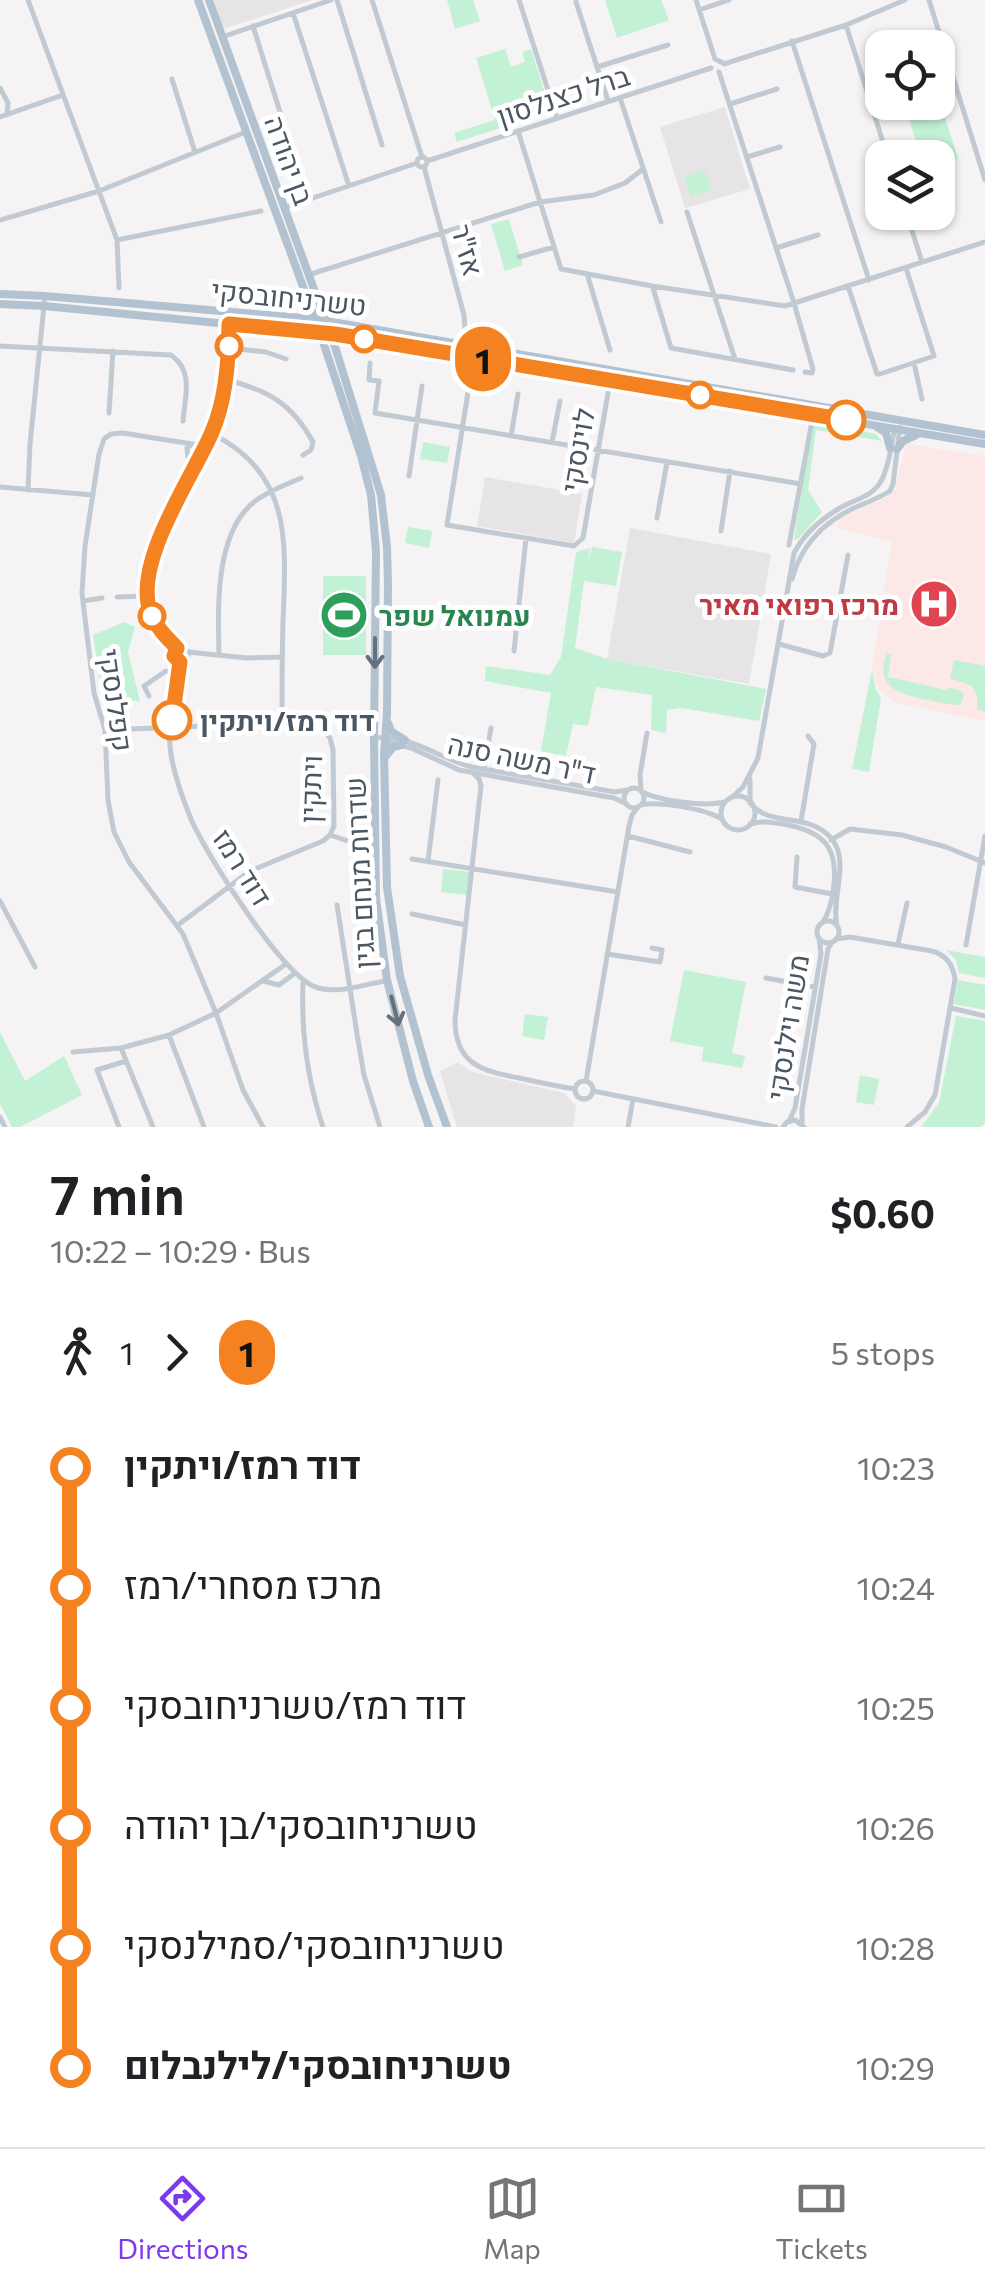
<!DOCTYPE html>
<html lang="en">
<head>
<meta charset="utf-8">
<style>
	body { margin:0; font-family:Commissioner,Heebo,sans-serif; background:#f2f2f2; color:#202124; height:100vh; display:flex; flex-direction:column; font-size:38px; white-space:nowrap }
	* { box-sizing:border-box; margin:0 }
	p { font-size:32px; color:#757577 }
	.icon { flex:none; width:55px; height:55px; fill:none; stroke:currentColor; stroke-width:2; stroke-linecap:round; stroke-linejoin:round }
	.map { position:relative; height:1127px; overflow:hidden }
	.details { display:flex; flex-direction:column; background:#fff; flex:1 }
	.details>* { flex:none }
	.badge { padding:0 20px; border-radius:32px; font-size:35px; line-height:65px }
	.fabs { position:absolute; left:865px; top:30px; display:grid; gap:20px }
	.fabs a { display:grid; place-items:center; width:90px; height:90px; border-radius:20px; background:#fff; box-shadow:0 2px 8px #0004; font-size:50px }
	.map>.badge { position:absolute; translate:-50% -50%; box-shadow:0 0 0 5px #fff }
	.legs { display:flex; align-items:center; gap:15px; height:110px; padding:0 50px; font-size:32px }
	.legs p { margin-inline-start:auto }
	.headline { display:flex; align-items:center; justify-content:space-between; height:170px; padding:0 50px }
	h1 { font-size:55px; font-weight:600; line-height:75px }
	ul { padding:0 50px; list-style:none }
	li { display:flex; align-items:center; gap:35px; height:120px; font-size:38px }
	li i { display:grid; place-items:center; width:15px; height:100%; margin:0 12px; background:currentColor }
	li i::after { content:''; width:25px; height:25px; margin:-12px; border:8px solid; border-radius:50%; background:#fff }
	li p { margin-inline-start:auto }
	li:first-child i { background:linear-gradient(#0000 50%,currentColor 0) }
	li:last-child i { background:linear-gradient(currentColor 50%,#0000 0) }
	.tabs { display:flex; justify-content:space-around; align-items:center; height:140px; border-top:2px solid #e0e0e0; background:#fff; font-size:28px; color:#757577 }
	.tabs a { display:grid; justify-items:center; gap:5px }
	.tabs .active { color:#7c3aed }
	.map>svg:first-child { display:block }
</style>
</head>
<body>
<div class="map">
<svg width="985" height="1127" viewBox="0 0 985 1127">
	<rect width="100%" height="100%" fill="#f5f3f3"/>
	<path fill="#e6e4e5" d="M214,0H312L223,29Z
		M725,107L750,189L685,208L660,127Z
		M485,477L582,494L574,543L477,526Z
		M630,528L771,554L749,684L607,659Z
		M458,1062L472,1072L564,1093L576,1106L573,1127H457L440,1071Z"/>
	<path fill="#fce8e6" d="M906,444L985,456V721L897,703L880,691L876,684L872,667L892,542L838,528L839,519L887,497L895,490Z"/>
	<path fill="#c3f1d5" d="M447,0H473L480,21L455,29Z
		M605,0H661L669,20L617,38Z
		M505,49L511,67L525,62L522,52L531,49L551,112L457,142L454,133L495,120L476,58Z
		M938,94L958,159L938,165V158L921,157L904,103L938,102Z
		M704,170L712,190L691,197L684,177Z
		M509,219L523,265L505,271L491,224Z
		M811,422L876,434L882,441L816,430L808,490L822,512L798,539L794,540Z
		M423,442L450,447L447,463L420,459Z
		M408,527L432,531L429,548L405,543Z
		M592,547L622,552L616,586L584,581L575,648L607,659L766,689L759,721L682,708L667,710L666,733L651,730L652,695L596,687L588,726L573,724L566,756L541,751L551,693L485,681L486,666L550,675L561,657L576,552L590,548L588,564Z
		M323,576H366V655H323Z
		M124,622L135,627L128,652L140,701L103,702L93,635Z
		M887,654H891L888,677L947,690L948,687L961,691L964,695L961,705C950,705 939,702 928,700C903,695 872,687 887,654Z
		M954,660L985,666V712L977,709V696L972,686L950,678Z
		M872,670L876,690L881,698L869,772L852,769Z
		M443,869L470,872L467,895L441,892Z
		M946,950L985,957V978L959,973L956,960Z
		M684,970L746,982L732,1053L745,1056L742,1068L702,1061L703,1049L707,1048L670,1041Z
		M958,980L985,985V1010L954,1004Z
		M525,1014L548,1017L544,1040L522,1036Z
		M956,1016L985,1021V1124L980,1127H921L939,1103Z
		M0,1032L25,1081L64,1056L82,1095L20,1127H12L0,1104Z
		M860,1075L879,1079L874,1105L856,1102Z"/>
	<g fill="none" stroke-linecap="round" stroke-linejoin="round">
		<path stroke="#c1cad2" stroke-width="5" d="M28,0L117,240L119,288
			M337,0L382,145
			M372,0L422,157
			M519,0L557,118
			M696,0L715,59L723,63
			M929,0L985,180
			M576,2L608,101
			M699,10L729,0
			M293,13L349,186
			M846,25L888,158
			M253,26L306,195
			M222,37L331,0
			M792,41L869,280
			M724,64L846,25L905,0
			M597,67L668,45
			M719,72L794,303L813,369L812,373L805,372
			M172,79L195,152
			M0,88L8,103L7,115
			M620,98L661,222
			M730,104L777,89
			M0,117L63,95
			M518,131L561,269L652,286L785,306L985,242
			M417 162a5 5 0 1 1 10 0a5 5 0 1 1-10 0Z
			M747,157L780,147
			M427,161L711,68
			M424,167L464,315L466,345
			M286,207L417,163
			M687,212L735,359
			M906,212L922,262
			M0,220L99,191L246,132
			M117,240L261,211
			M776,248L818,235
			M519,257L554,247
			M308,275L540,202L594,195L625,183L643,169
			M588,277L610,350
			M848,286L877,374H880L934,356L906,268
			M653,288L671,348L793,370
			M0,346L171,355C194,371 185,396 183,421
			M229,348L266,352L286,359
			M370,363L369,380L379,381L375,413L801,484
			M914,363L922,399
			M224,379C267,390 291,402 313,442L311,450L303,455
			M469,386L447,525L574,546L583,538L612,370
			M109,413L113,351
			M212,434C293,473 286,545 283,622C282,656 282,690 282,723
			M511,436L518,394
			M552,442L560,401
			M192,444L123,433L111,434L104,439L99,454L85,546L82,593L94,693L105,730L108,800L114,832L129,862L183,934L216,1013L243,1090L263,1127
			M190,472L187,448L192,444H198L208,439
			M409,476L422,386
			M0,487L93,495
			M28,490L30,444L45,296
			M657,518L667,462
			M721,531L730,471
			M789,545L813,416
			M792,579C801,546 822,523 854,508C866,503 879,498 890,491L893,484L900,427
			M117,597L148,596
			M83,601L102,598
			M779,644L823,656L830,653L848,555
			M177,648L174,656L180,662C177,690 168,719 170,746C172,770 182,797 191,819C206,854 284,979 318,988C340,994 364,984 386,981
			M514,651L526,538
			M188,652L247,658L282,657
			M219,655C218,608 214,529 258,499C271,490 287,484 301,478
			M180,662L188,659V652L185,648H177C165,636 151,622 148,604C139,546 191,483 212,434C228,396 227,353 229,313
			M149,696L144,686L166,671L178,675
			M105,730L282,723L314,726L324,730L330,738L333,750L334,826L330,835L323,841L250,871L178,925
			M374,738C409,733 439,759 472,767L615,792L627,790
			M387,742L411,748L459,770L614,798L625,803
			M484,769L491,728
			M473,773L479,779L481,786L455,1020C455,1064 482,1071 519,1078C537,1082 556,1086 575,1089
			M750,779V803
			M624 798a10 10 0 1 1 20 0a10 10 0 1 1-20 0Z
			M641,790L640,775L647,733
			M642,792C661,801 704,807 725,802
			M721 813a17 17 0 1 1 34 0a17 17 0 1 1-34 0Z
			M731,798L743,787L758,758L794,553C804,534 821,519 840,508C853,500 871,497 880,483C889,468 891,445 895,428
			M641,805C659,801 705,809 720,818
			M752,805C767,822 793,817 812,825C861,845 829,892 837,926
			M801,821L814,744L808,736
			M750,824C763,820 775,823 788,825C829,833 839,853 833,893C831,904 829,913 823,922
			M330,835L351,842L375,841
			M628,836L690,852
			M831,840L850,829L902,835L946,847L985,863
			M797,857L795,887L832,894
			M412,859L618,892
			M428,861L438,780
			M0,901L35,967
			M337,905L357,1034L364,1075L380,1127
			M412,914L466,925
			M817 932a11 11 0 1 1 22 0a11 11 0 1 1-22 0Z
			M836,939L850,937L932,951C946,955 953,964 955,979L935,1095L925,1112L907,1127
			M898,944L907,903
			M966,945L985,836
			M607,954L660,962L662,950L652,948
			M766,978L815,987
			M263,981L279,985L295,973
			M303,983C301,1033 307,1079 323,1127
			M951,1008L985,1016
			M169,1035L204,1127
			M121,1048L153,1127
			M73,1052L121,1048L169,1035L216,1013L286,964
			M575 1090a9 9 0 1 1 18 0a9 9 0 1 1-18 0Z
			M586,1081L629,826L632,815L638,807
			M593,1091L776,1127
			M0,1117L5,1127
			M789,1121L795,1108L821,954L819,938
			M802,1124V1109L828,949L832,942
			M119,1127L97,1070L126,1061
			M628,1127L633,1099
			M783,1127L787,1122L795,1120L804,1127"/>
		<path stroke="#b3c2d1" stroke-width="8" d="M198,0L320,333L361,456L371,495L376,551L374,738L376,898L387,980L413,1081L429,1127
			M209,0L336,350L381,495L387,547L388,584L387,713L384,754L387,887L400,976L428,1075L447,1127
			M0,294L45,296L315,319L985,435
			M0,304L44,306L330,334L985,444
			M877,427L886,433L890,448
			M897,449L903,441L916,435
			M388,723L391,731L405,740
			M386,756L393,747L401,745"/>
	</g>
	<defs><path id="oneway-shaft" d="M-6 0H5M1.5-3L5.5 0L1.5 3" fill="none" stroke-width="1.6" stroke-linecap="round" stroke-linejoin="round" transform="scale(2.5)"/></defs>
	<g stroke="#64717d">
		<use href="#oneway-shaft" transform="translate(375 653) rotate(90)"/>
		<use href="#oneway-shaft" transform="translate(395 1011) rotate(76)"/>
	</g>
	<g fill="none" stroke-linecap="round" stroke-linejoin="round">
		<g stroke="#fff" stroke-width="22">
			<path id="line-1" d="M172,720L180,662L174,656L177,648C166,637 155,626 150,611C133,561 194,475 212,432C226,400 229,359 229,324L335,334L846,420"/>
		</g>
		<use href="#line-1" stroke="#f58220" stroke-width="15"/>
	</g>
	<defs>
		<g id="hospital-disc" transform="scale(2.5)"><circle r="9.5" fill="#e0444e" stroke="#fff"/><path d="M-5-5h3v3.5h4V-5h3V5h-3V1.5h-4V5h-3Z" fill="#fff"/></g>
		<g id="stadium-disc" transform="scale(2.5)"><circle r="9.5" fill="#2e9e5b" stroke="#fff"/><path d="M0-5a6.5 5 0 1 0 0 10a6.5 5 0 1 0 0-10ZM-3.5-1.8h7v3.6h-7Z" fill="#fff"/></g>
	</defs>
	<g fill-rule="evenodd">
		<use href="#hospital-disc" x="934" y="604"/>
		<use href="#stadium-disc" x="344" y="615"/>
	</g>
	<g fill="#fff" stroke="#f58220" stroke-width="5">
		<circle cx="364" cy="339" r="12"/>
		<circle cx="229" cy="346" r="12"/>
		<circle cx="700" cy="395" r="12"/>
		<circle cx="846" cy="420" r="18"/>
		<circle cx="152" cy="616" r="12"/>
		<circle cx="172" cy="720" r="18"/>
	</g>
	<g text-anchor="middle" dominant-baseline="central" stroke-width="10" stroke-linejoin="round" paint-order="stroke">
		<g font-size="28" fill="#4a5661" stroke="#fff">
			<text transform="translate(563 95) rotate(-18)">ברל כצנלסון</text>
			<text transform="translate(290 160) rotate(70)">בן יהודה</text>
			<text transform="translate(468 250) rotate(75)">אז"ר</text>
			<text transform="translate(289 297) rotate(6)">טשרניחובסקי</text>
			<text transform="translate(577 450) rotate(-80)">לוינסקי</text>
			<text transform="translate(117 700) rotate(82)">קפלנסקי</text>
			<text transform="translate(522 758) rotate(12)">ד"ר משה סנה</text>
			<text transform="translate(310 789) rotate(-88)">ויתקין</text>
			<text transform="translate(243 867) rotate(58)">דוד רמז</text>
			<text transform="translate(359 873) rotate(-93)">שדרות מנחם בגין</text>
			<text transform="translate(787 1027) rotate(-81)">משה וילנסקי</text>
		</g>
		<g font-size="28" font-weight="bold" fill="#be3a42" stroke="#fff" text-anchor="end">
			<text x="899" y="604">מרכז רפואי מאיר</text>
		</g>
		<g font-size="28" font-weight="bold" fill="#27864d" stroke="#fff" text-anchor="start">
			<text x="379" y="615">עמנואל שפר</text>
		</g>
		<g font-size="28" font-weight="bold" fill="#4a5661" stroke="#fff" text-anchor="start">
			<text x="200" y="720">דוד רמז/ויתקין</text>
		</g>
	</g>
</svg>
<div class="fabs">
<a><svg class="icon" aria-label="locate" viewBox="0 0 24 24"><circle cx="12" cy="12" r="6"/><path d="M12 2v4M12 18v4M2 12h4M18 12h4"/></svg></a>
<a><svg class="icon" aria-label="layers" viewBox="0 0 24 24"><path d="M12 4l9 5-9 5-9-5zM3 14l9 5 9-5"/></svg></a>
</div>
<b class="badge" style="left:483px;top:359px;background:#f58220;color:#111">1</b>
</div>
<section class="details">
<div class="headline"><div><h1>7 min</h1><p>10:22 – 10:29 · Bus</p></div><b>$0.60</b></div>
<div class="legs"><svg class="icon" aria-label="walk" viewBox="0 0 24 24"><circle cx="13" cy="4" r="2"/><path d="M13 8l-2 6 4 7M11 14l-3 7M7 12l3-4h3l4 4"/></svg>1<svg class="icon" aria-label="forward" viewBox="0 0 24 24"><path d="M9 5l7 7-7 7"/></svg><b class="badge" style="background:#f58220;color:#111">1</b><p>5 stops</p></div>
<ul>
<li><i style="color:#f58220"></i><b>דוד רמז/ויתקין</b><p>10:23</p></li>
<li><i style="color:#f58220"></i><span>מרכז מסחרי/רמז</span><p>10:24</p></li>
<li><i style="color:#f58220"></i><span>דוד רמז/טשרניחובסקי</span><p>10:25</p></li>
<li><i style="color:#f58220"></i><span>טשרניחובסקי/בן יהודה</span><p>10:26</p></li>
<li><i style="color:#f58220"></i><span>טשרניחובסקי/סמילנסקי</span><p>10:28</p></li>
<li><i style="color:#f58220"></i><b>טשרניחובסקי/לילנבלום</b><p>10:29</p></li>
</ul>
</section>
<nav class="tabs">
<a class="active"><svg class="icon" aria-label="directions" viewBox="0 0 24 24"><path d="M12 3l9 9-9 9-9-9zM9 14v-3h6M13 9l2 2-2 2"/></svg>Directions</a>
<a><svg class="icon" aria-label="map" viewBox="0 0 24 24"><path d="M3 6l6-2 6 2 6-2v14l-6 2-6-2-6 2zM9 4v14M15 6v14"/></svg>Map</a>
<a><svg class="icon" aria-label="tickets" viewBox="0 0 24 24"><path d="M3 7h18v10H3zM15 7v10"/></svg>Tickets</a>
</nav>
</body>
</html>
